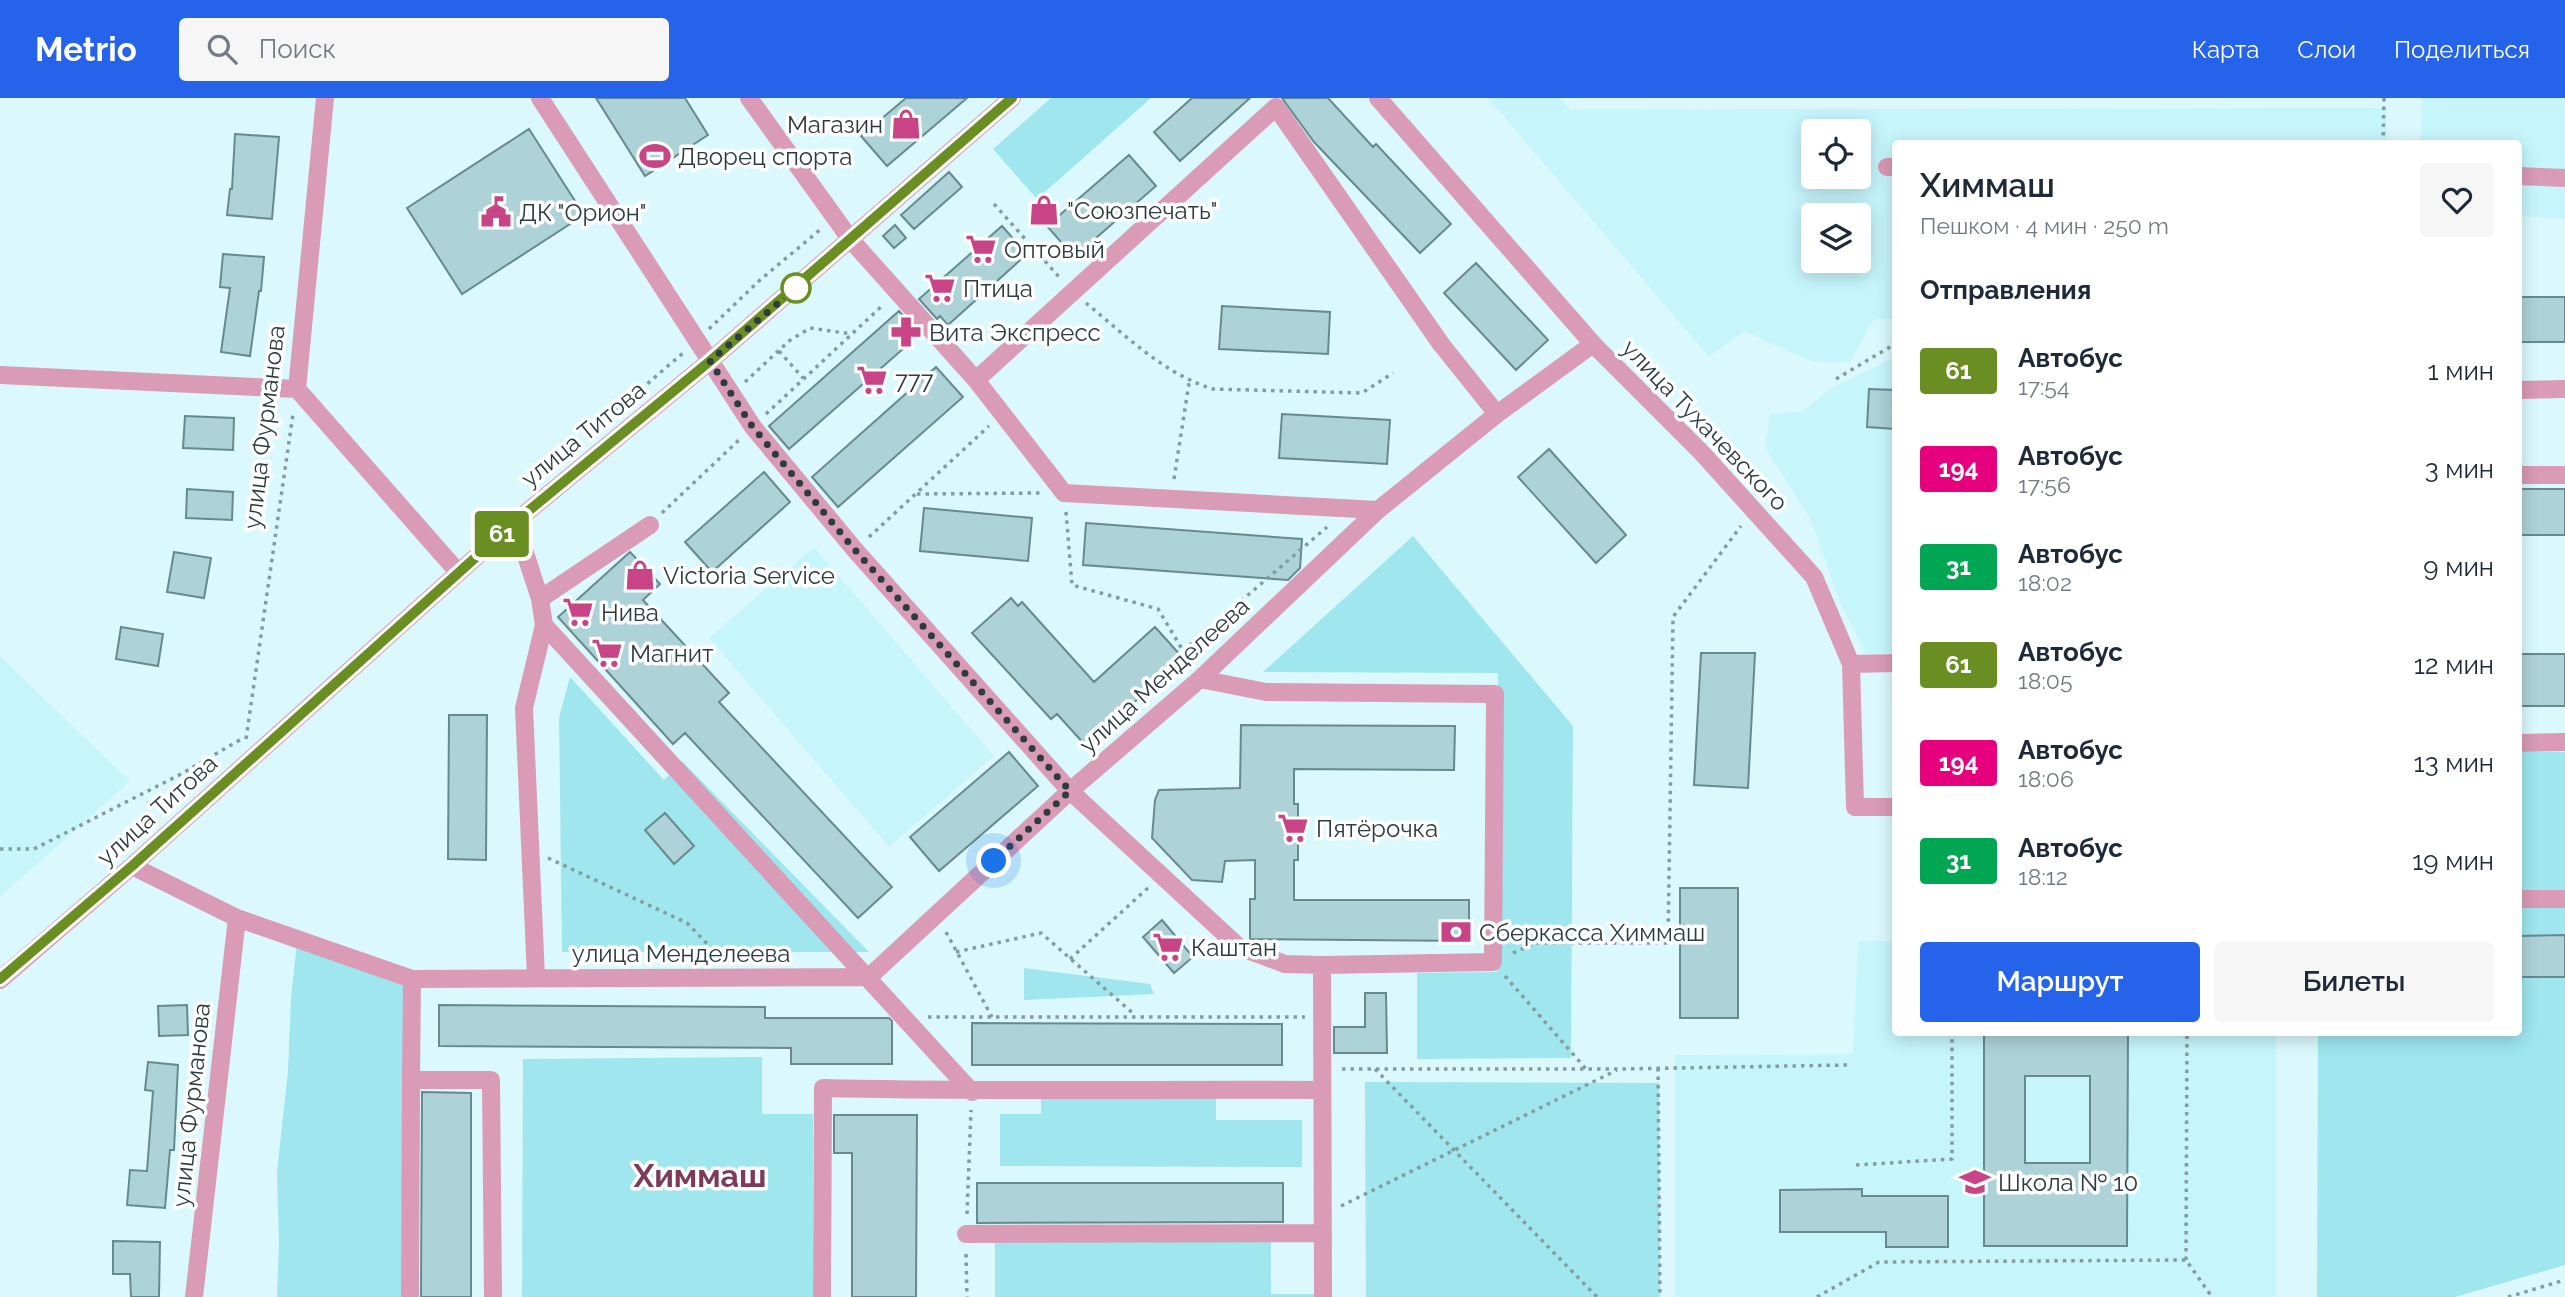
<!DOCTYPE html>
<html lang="ru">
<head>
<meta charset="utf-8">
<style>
	body { margin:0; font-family:Raleway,sans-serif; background:#f6f6f7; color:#1f2937; height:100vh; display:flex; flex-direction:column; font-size:26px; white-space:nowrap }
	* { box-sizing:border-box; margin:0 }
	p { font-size:23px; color:#747a83 }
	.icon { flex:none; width:38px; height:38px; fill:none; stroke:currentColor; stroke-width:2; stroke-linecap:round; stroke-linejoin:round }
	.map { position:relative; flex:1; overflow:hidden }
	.sheet { position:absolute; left:1892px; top:42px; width:630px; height:896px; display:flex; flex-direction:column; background:#fff; border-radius:7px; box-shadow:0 4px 18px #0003 }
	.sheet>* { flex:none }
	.badge { padding:0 14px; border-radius:5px; font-size:24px; line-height:46px }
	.buttons { position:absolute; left:1801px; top:21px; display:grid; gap:14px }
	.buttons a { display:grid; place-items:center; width:70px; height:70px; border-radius:7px; background:#fff; box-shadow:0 4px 18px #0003; font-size:35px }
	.you { position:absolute; width:35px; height:35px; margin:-18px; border:5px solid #fff; border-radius:50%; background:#1a73e8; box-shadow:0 0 0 10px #1a73e833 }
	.map>.badge { position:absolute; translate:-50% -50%; box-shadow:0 0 0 4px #fff }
	h2 { padding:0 28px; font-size:26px; line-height:63px }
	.round { display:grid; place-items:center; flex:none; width:74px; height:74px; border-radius:7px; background:#f6f6f7 }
	.headline { display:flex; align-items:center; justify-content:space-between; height:119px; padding:0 28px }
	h1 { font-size:33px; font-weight:600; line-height:52px }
	.cta { display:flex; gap:14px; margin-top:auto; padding:14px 28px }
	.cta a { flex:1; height:80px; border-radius:7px; background:#2563eb; color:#fff; font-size:28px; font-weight:600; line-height:80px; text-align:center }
	.cta a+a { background:#f6f6f7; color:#1f2937 }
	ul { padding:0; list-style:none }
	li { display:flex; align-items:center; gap:21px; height:98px; padding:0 28px }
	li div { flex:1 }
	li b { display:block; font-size:26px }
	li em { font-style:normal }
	li .badge { min-width:77px; font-weight:700; text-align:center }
	header { display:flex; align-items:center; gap:42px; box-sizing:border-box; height:98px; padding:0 35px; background:#2563eb; color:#fff }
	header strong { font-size:33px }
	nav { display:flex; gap:38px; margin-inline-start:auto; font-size:24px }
	.search { width:490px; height:63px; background:#f6f6f7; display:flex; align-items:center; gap:18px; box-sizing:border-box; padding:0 24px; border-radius:7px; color:#747a83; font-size:26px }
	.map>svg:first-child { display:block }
</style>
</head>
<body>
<header>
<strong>Metrio</strong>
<div class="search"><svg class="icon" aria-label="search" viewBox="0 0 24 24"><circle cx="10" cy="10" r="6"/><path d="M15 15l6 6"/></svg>Поиск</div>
<nav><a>Карта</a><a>Слои</a><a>Поделиться</a></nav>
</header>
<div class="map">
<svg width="2565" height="1199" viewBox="0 0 2565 1199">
	<rect width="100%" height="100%" fill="#dbf9fd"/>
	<path fill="#c6f6fc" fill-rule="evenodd" d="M1488,0H1559L1571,11L2387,10V45L1895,46V221H1874L1850,264H1813L1744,233L1709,259ZM1813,33H1858V79H1813ZM1813,117H1858V163H1813Z
		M2422,0H2565V121L2518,118V46H2421Z
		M1895,259V555L1866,556L1841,506L1809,418L1765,350L1770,316L1803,313L1831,290Z
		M814,449L994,658L889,749L709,540Z
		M0,558L130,683L0,799Z
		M1858,843H1895V934L2276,935V1199H1675V957L1853,956Z"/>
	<path fill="#9fe6ef" d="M1051,0H1151L1037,101L993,51Z
		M1413,438L1573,628L1571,960L1417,961V875L1497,874L1498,575L1263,574Z
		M570,579L664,682L683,664L869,854H562L559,620Z
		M2518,654H2565V1167L2455,1199H2317L2318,935L2518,934Z
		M298,835L416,882V1199H277L279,1146L277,1074L288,973L291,900Z
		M1024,870L1150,886L1154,896L1024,902Z
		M762,959V1016H813V1199H522L523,961Z
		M1365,984L1659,985L1660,1199H1366Z
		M1041,1000H1216V1022H1302V1069L1000,1068V1016H1041Z
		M995,1143L1271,1144V1196H1315V1199H995Z"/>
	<path fill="#add2d7" stroke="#678a8f" stroke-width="2" fill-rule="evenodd" d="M596,0H685L708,37L645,78Z
		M906,0H967L887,68L861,38Z
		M1192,0H1250L1180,63L1154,34Z
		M1282,0H1328L1373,49L1376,46L1451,126L1420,155L1314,44Z
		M529,31L584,117L462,196L407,110Z
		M235,36L279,39L272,121L227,117L230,91H232Z
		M1129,57L1156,88L1074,159L1047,128Z
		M949,74L962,89L914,131L901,117Z
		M895,127L906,140L894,150L883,138Z
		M1002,128L1027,156L948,227L940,218L937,221L919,201Z
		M223,156L264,159L261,193H259L250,258L221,254L230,190L220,189Z
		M1476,165L1548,242L1516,272L1444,195Z
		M2518,199H2565V244H2518Z
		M1222,208L1330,214L1328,256L1219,251Z
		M899,213L920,236L789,351L769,328Z
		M936,269L963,299L838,409L812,379Z
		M1869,291L1895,292V331L1867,329Z
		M1282,316L1390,322L1387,366L1279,360Z
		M185,318L234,320L233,352L183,350Z
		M1549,351L1626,437L1596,465L1518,379Z
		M764,374L790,404L712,474L685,444Z
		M187,391L233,394L232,422L186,420Z
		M2518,391H2565V437H2518Z
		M924,410L1032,420L1028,463L920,453Z
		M1086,425L1302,441L1300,470L1288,482L1083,467Z
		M174,454L211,460L204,500L167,494Z
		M630,454L660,486L643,502L729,595L719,604L892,789L858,820L685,635L673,646L558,519Z
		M1011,500L1018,508L1022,504L1094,584L1155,529L1183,560L1086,648L1057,616L1051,621L972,535Z
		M121,529L163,536L158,568L116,561Z
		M1701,555H1755L1748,690L1694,687Z
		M2518,556H2565V608H2518Z
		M449,617H487L486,762L448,761Z
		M1241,627L1455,628L1454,672L1294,671V706H1298V762H1294V802H1469V843L1250,841V801H1255V762L1225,763L1222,784L1192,782L1152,740L1155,702L1159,692L1240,690Z
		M1009,654L1038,688L939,773L910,739Z
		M665,715L694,748L674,766L645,732Z
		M1680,790H1738V920H1680Z
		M1162,822L1193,859L1174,875L1143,839Z
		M2565,837V879H2518V838Z
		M1365,895H1386L1387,955H1334V929H1365Z
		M187,907L188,937L159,938L158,908Z
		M439,907L765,909V920H889L892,923V966H791V950L439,948Z
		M972,925L1282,926V967H972Z
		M1984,934H2128L2127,1148H1984ZM2025,978H2090V1065H2025Z
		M148,964L178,967L174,1052H170L165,1110L127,1107L130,1072L147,1073L153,993L145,992Z
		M422,994L471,995V1199H421Z
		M834,1017H917L916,1199H852V1055H834Z
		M977,1085H1283V1124L977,1125Z
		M1862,1091V1098H1948V1149H1886V1134H1780V1092Z
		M113,1143L160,1144L159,1199H131L130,1176H113Z"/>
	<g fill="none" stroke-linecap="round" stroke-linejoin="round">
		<path stroke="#859c9f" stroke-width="3.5" stroke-dasharray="3.5 5" stroke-linecap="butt" d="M2383,46L2384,0
			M994,106L1060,180
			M1086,205C1125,237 1164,276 1213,291L1362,295L1393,275
			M709,231L760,182L821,131
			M779,253L803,280
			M1836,281L1895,246
			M745,284L789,243L810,230L852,236
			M766,316L883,207
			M596,330L683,255
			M1174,381L1189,285
			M917,396L1041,395
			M1066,414L1072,487L1158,511L1191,566
			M662,415L740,341
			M869,439L989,328
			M1183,553L1327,429
			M246,641L293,316
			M0,751H34L183,675L243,640
			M548,760L687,825L721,860
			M946,834L992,919
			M956,854L1041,835L1135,917
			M1513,855L1535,845H1668L1673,519L1741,428
			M1070,861L1149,789
			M1505,878L1586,971
			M928,919H1305
			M1658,970L1660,1199
			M1342,971H1619L1847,967
			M1375,971L1597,1199
			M1856,1067L1952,1061V934
			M1341,1108L1617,972
			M967,1116L971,1012
			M966,1156L967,1199
			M2186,1162L2187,934
			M1817,1199L1879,1164L2186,1162L2212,1199
			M2508,1199L2565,1182"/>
		<path stroke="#d99bb5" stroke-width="18" d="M540,0L753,329L855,452L1070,693L1239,849L1285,866L1322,867L1323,1199
			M749,0L851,142L976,282L1064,395L1378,412
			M1378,0L1593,246L1702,355L1814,479L1851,566L1855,709H1895
			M1887,69H1895
			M2518,78L2565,80
			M0,277L297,291L458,474
			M976,282L1276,9L1441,246L1497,316
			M297,291L325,0
			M2518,292L2565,291
			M2518,377H2565
			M515,424L540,501
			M650,427L540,501L544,527L972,994
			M1851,566L1895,565
			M1200,581L1266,594L1495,596L1493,864L1322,867
			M2518,645L2565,644
			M132,768L237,820L412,881L869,879L1070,693L1200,581L1378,412L1497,316L1593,246
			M2518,801H2565
			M536,879L524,610L544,527
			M412,881L411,982H491L493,1199
			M0,882L132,768L515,424L710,263L1012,0
			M966,1136L1323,1135
			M194,1199L237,820
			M410,1199L411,982
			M822,1199L823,990C989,994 1156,991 1322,992"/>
	</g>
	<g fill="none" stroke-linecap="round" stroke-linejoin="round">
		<g stroke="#fff" stroke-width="16">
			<path id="line" d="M0,881L132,768L515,424L710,263L1012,0"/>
		</g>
		<use href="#line" stroke="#6b8e23" stroke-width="10"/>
		<path stroke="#2d3c3e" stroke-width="7" stroke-dasharray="0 12.6" d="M796,190L710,263L752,328L855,452L1070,693L994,763"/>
	</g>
	<defs>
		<g id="shop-bare" transform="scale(2.415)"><path d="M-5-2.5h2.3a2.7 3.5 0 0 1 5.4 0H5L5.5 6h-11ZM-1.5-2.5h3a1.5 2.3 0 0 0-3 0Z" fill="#c84487" stroke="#fff" stroke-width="2.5" paint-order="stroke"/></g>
		<g id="stadium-bare" transform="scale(2.415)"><path d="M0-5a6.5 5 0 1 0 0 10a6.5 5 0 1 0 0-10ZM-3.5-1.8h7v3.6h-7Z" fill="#c84487" stroke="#fff" stroke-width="2.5" paint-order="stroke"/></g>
		<g id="civic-bare" transform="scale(2.415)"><path d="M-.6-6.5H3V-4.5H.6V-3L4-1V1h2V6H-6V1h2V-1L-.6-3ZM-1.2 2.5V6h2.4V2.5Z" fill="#c84487" stroke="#fff" stroke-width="2.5" paint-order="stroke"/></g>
		<g id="supermarket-bare" transform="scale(2.415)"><path d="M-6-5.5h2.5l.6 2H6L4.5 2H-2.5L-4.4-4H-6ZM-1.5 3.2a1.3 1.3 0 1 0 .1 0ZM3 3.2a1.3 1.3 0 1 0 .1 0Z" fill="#c84487" stroke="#fff" stroke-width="2.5" paint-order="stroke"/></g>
		<g id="pharmacy-bare" transform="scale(2.415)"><path d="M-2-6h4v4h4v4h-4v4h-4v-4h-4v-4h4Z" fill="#c84487" stroke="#fff" stroke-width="2.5" paint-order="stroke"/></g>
		<g id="bank-bare" transform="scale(2.415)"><path d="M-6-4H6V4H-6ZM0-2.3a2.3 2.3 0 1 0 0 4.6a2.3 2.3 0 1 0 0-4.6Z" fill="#c84487" stroke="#fff" stroke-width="2.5" paint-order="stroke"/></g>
		<g id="school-bare" transform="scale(2.415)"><path d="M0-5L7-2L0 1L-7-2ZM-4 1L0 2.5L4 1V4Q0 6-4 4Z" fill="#c84487" stroke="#fff" stroke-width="2.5" paint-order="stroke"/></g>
	</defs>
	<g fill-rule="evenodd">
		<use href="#shop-bare" x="906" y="26"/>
		<use href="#stadium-bare" x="655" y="58"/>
		<use href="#shop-bare" x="1044" y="112"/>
		<use href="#civic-bare" x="496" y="114"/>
		<use href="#supermarket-bare" x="981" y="151"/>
		<use href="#supermarket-bare" x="940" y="190"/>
		<use href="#pharmacy-bare" x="906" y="234"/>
		<use href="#supermarket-bare" x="872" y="282"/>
		<use href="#shop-bare" x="640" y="477"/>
		<use href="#supermarket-bare" x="578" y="514"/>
		<use href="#supermarket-bare" x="607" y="555"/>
		<use href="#supermarket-bare" x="1293" y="730"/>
		<use href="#bank-bare" x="1456" y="834"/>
		<use href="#supermarket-bare" x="1168" y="849"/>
		<use href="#school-bare" x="1975" y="1084"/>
	</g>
	<circle fill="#fff" stroke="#6b8e23" stroke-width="3.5" cx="796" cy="190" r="14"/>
	<g text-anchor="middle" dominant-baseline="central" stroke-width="7" stroke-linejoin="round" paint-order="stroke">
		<g font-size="24" fill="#2d3c3e" stroke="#fff" text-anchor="start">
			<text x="883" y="26" text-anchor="end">Магазин</text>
			<text x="678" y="58">Дворец спорта</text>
			<text x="1067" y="112">"Союзпечать"</text>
			<text x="519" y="114">ДК "Орион"</text>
			<text x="1004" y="151">Оптовый</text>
			<text x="963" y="190">Птица</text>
			<text x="929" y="234">Вита Экспресс</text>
			<text x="895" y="282">777</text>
			<text x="663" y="477">Victoria Service</text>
			<text x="601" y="514">Нива</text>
			<text x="630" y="555">Магнит</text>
			<text x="1316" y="730">Пятёрочка</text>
			<text x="1479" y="834">Сберкасса Химмаш</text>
			<text x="1191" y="849">Каштан</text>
			<text x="1998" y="1084">Школа № 10</text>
		</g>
		<g font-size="24" fill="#2d3c3e" stroke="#fff">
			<text transform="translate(1705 327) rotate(46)">улица Тухачевского</text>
			<text transform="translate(264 329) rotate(-83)">улица Фурманова</text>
			<text transform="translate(583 336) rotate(-39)">улица Титова</text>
			<text transform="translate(1164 577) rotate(-42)">улица Менделеева</text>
			<text transform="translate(157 712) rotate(-42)">улица Титова</text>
			<text x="681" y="855">улица Менделеева</text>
			<text transform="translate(191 1007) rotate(-84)">улица Фурманова</text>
		</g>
		<g font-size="32" font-weight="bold" fill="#7d3a59" stroke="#fff">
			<text x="700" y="1077">Химмаш</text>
		</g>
	</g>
</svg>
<div class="buttons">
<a><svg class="icon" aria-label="locate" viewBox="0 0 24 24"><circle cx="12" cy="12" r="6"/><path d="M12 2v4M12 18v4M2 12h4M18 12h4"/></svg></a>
<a><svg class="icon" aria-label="layers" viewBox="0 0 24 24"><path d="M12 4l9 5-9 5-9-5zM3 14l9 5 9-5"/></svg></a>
</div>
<div class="you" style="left:994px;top:763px"></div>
<b class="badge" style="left:502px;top:436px;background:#6b8e23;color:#fff">61</b>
<section class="sheet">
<div class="headline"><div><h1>Химмаш</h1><p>Пешком · 4 мин · 250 m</p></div><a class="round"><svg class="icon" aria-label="heart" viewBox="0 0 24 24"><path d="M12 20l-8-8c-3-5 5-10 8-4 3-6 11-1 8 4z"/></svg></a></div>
<h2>Отправления</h2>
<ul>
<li><span class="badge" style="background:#6b8e23;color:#fff">61</span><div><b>Автобус</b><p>17:54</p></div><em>1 мин</em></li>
<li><span class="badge" style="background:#e6007e;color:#fff">194</span><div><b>Автобус</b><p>17:56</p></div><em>3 мин</em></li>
<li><span class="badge" style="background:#00a651;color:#fff">31</span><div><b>Автобус</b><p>18:02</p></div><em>9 мин</em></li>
<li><span class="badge" style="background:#6b8e23;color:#fff">61</span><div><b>Автобус</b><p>18:05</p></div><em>12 мин</em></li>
<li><span class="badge" style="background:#e6007e;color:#fff">194</span><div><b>Автобус</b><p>18:06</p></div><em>13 мин</em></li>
<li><span class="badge" style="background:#00a651;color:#fff">31</span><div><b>Автобус</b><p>18:12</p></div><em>19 мин</em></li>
</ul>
<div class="cta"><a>Маршрут</a><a>Билеты</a></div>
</section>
</div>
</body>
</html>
